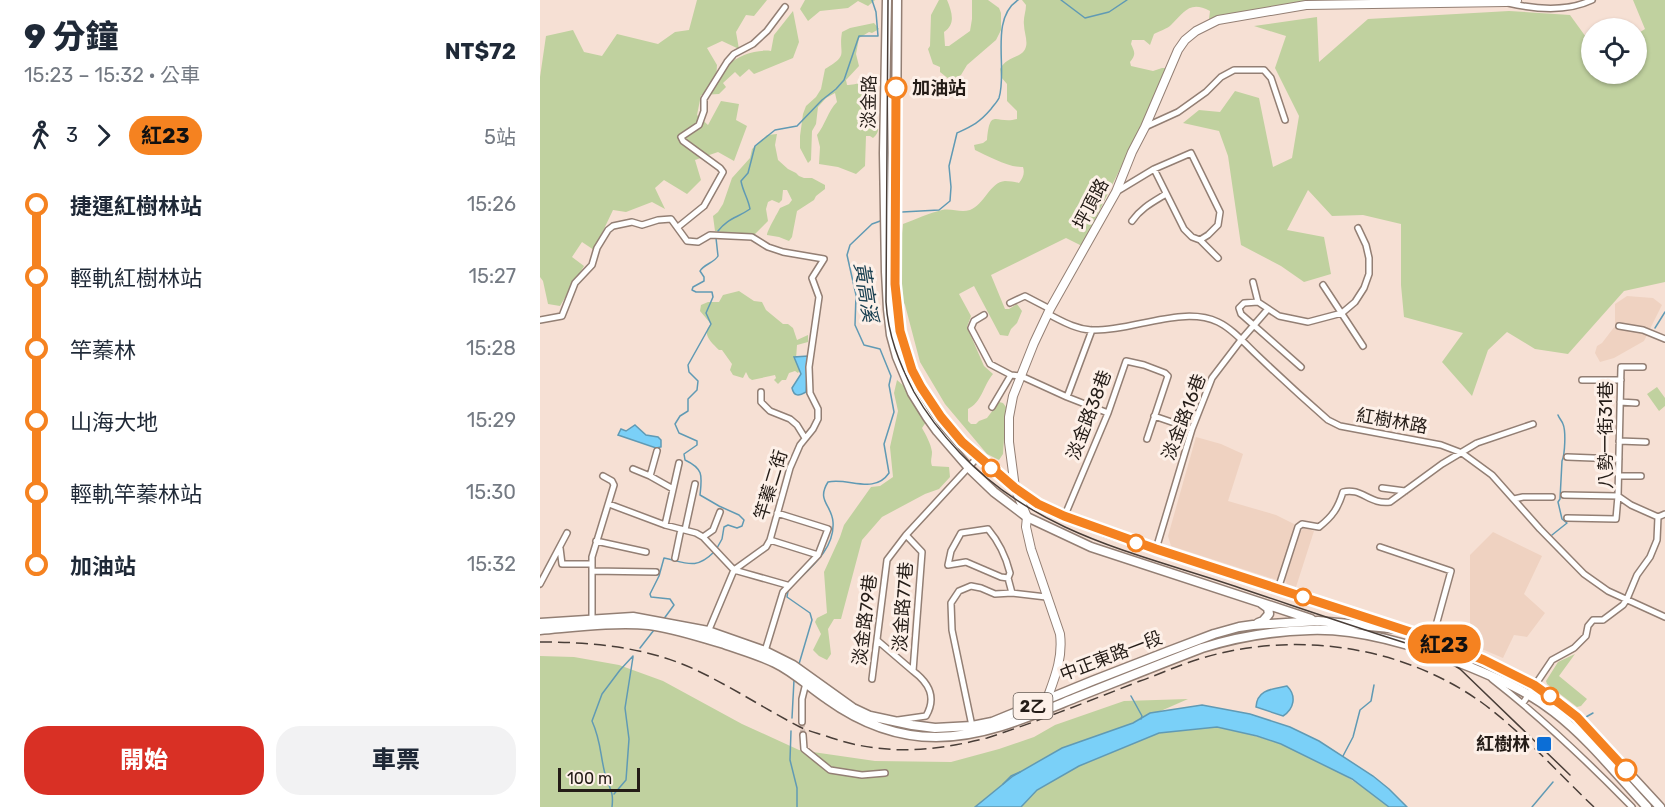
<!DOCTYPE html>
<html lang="zh-TW">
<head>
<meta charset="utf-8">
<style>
	body { margin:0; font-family:Rubik,"Noto Sans TC",sans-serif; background:#f2f2f3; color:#1f2937; height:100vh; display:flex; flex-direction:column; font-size:22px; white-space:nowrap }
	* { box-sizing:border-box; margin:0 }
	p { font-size:20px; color:#747a83 }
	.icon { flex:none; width:33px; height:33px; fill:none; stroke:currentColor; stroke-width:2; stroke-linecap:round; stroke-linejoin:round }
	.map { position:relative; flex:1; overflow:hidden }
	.sheet { display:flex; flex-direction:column; background:#fff; width:540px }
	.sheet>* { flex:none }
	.badge { padding:0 12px; border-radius:20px; font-size:21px; line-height:39px }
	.fabs { position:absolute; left:1041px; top:18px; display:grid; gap:12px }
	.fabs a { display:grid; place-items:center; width:66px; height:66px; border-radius:50%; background:#fff; box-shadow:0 2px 4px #0004; font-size:30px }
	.scale { position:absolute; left:18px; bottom:15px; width:82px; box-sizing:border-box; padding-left:6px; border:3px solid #241c17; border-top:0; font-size:16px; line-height:21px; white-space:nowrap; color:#241c17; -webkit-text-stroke:4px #fdf0e8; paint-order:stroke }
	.map>.badge { position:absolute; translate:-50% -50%; box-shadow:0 0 0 3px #fff }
	.legs { display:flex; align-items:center; gap:9px; height:66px; padding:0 24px; font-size:20px }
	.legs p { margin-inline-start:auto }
	.headline { display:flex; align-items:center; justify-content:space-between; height:102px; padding:0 24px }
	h1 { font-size:33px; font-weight:800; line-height:45px }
	.primary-button { display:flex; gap:12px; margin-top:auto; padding:12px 24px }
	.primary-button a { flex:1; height:69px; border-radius:24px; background:#d93025; color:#fff; font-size:24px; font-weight:800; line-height:69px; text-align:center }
	.primary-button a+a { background:#f2f2f3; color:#1f2937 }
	ul { padding:0 24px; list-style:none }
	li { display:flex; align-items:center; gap:21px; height:72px; font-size:22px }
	li i { display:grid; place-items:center; width:9px; height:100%; margin:0 8px; background:currentColor }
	li i::after { content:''; width:15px; height:15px; margin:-8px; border:4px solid; border-radius:50%; background:#fff }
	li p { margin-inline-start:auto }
	li:first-child i { background:linear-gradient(#0000 50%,currentColor 0) }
	li:last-child i { background:linear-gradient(currentColor 50%,#0000 0) }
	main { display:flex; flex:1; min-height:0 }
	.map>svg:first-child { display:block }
</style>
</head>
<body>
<main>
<section class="sheet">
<div class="headline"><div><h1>9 分鐘</h1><p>15:23 – 15:32 · 公車</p></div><b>NT$72</b></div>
<div class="legs"><svg class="icon" aria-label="walk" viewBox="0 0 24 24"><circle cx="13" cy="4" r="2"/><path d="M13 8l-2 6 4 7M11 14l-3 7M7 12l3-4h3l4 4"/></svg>3<svg class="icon" aria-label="forward" viewBox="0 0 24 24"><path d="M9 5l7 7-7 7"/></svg><b class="badge" style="background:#f58220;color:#111">紅23</b><p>5站</p></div>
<ul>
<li><i style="color:#f58220"></i><b>捷運紅樹林站</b><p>15:26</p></li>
<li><i style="color:#f58220"></i><span>輕軌紅樹林站</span><p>15:27</p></li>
<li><i style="color:#f58220"></i><span>竿蓁林</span><p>15:28</p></li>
<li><i style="color:#f58220"></i><span>山海大地</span><p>15:29</p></li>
<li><i style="color:#f58220"></i><span>輕軌竿蓁林站</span><p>15:30</p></li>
<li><i style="color:#f58220"></i><b>加油站</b><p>15:32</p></li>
</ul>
<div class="primary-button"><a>開始</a><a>車票</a></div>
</section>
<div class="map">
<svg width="1125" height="807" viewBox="0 0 1125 807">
	<rect width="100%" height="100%" fill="#f6e0d4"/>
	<path fill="#efd2c1" d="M1087,296L1113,298L1122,305L1104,341L1074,358L1060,362L1055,353L1057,346L1062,343L1075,326V304Z
		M656,437L681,444L703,454L688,501L736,515L756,525L737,580L631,546L628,536Z
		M764,528L774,531L756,587L747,584L745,580L761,531Z
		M953,532L1002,556L984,594L1005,613L987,637L974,635L963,658L930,644V555Z"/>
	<path fill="#c0d19f" d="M157,0H227L214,16L206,15L196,32L199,49L182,41L167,48L177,65L176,82C179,77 183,70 187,66C198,55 217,49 231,51L234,35L253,11L259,42L253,58L214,74L209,69L200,77L195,72L183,83L186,87L179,94L161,95L157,115L168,125L181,101L199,104L196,120L207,126L194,161L178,152L155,160L161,180L147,194L124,180L115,188L125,209L112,202L86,212L73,210L54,250L42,242L32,257L44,266L20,306L8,304L3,281L0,277V77L6,36L33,30L44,52L62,56L77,34L118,44L135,32L149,30Z
		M265,0H335L328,6L318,1L308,8L280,11L268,21L260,9Z
		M399,0H407C412,12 416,24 404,32L405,46H409L430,31L432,19V0H448L459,8L461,13V30L456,40L427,65L421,75L410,80L400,72V67L393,64L388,49L390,46L391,15Z
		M482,0H765L761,5L672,21L669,19L670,11C649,0 644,13 631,25C627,29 619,31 614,34L610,45L604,40H592L591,44C595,53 596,54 590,62L591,66L613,71L622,68H626L622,84L542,246L526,238L451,275L465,309H469L477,304L482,311L477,323L471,329L468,336L460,335L434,286L419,294L431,316L427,327L444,366L453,374C443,386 442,402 428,409V421L431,424H436L439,421L447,418L459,402L463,403L466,407L463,454L459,460L447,454L405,404L380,362L365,305C355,288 361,244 363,224C376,219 389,213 402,210C412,208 420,213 430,210C444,205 450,182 465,181C470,181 475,182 479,183C483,178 485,173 483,167C469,168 448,156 435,150L434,145L443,143L447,140C450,106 456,125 477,119V111L467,101V84L461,77L460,69C464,61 471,59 479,55C492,48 484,35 484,25C483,18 486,12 486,5Z
		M1093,0H1125V282L1084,291L1028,354L995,349L967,332L948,350L932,396L902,362L923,333L864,317L861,285V224L823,215L792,216L768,190L747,230L784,237L791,274L764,282L741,266L701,245L688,156L679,131L643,123L659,110L680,112L695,91L719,98L733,167L752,158L759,116L735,68L746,36L714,26L777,17L779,62L828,19L969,11L1030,15L1051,44L1052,74H1096L1097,34L1105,29Z
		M334,23L339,29L332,33L329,32L319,38L316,54L319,66L306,80L307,85C311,85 318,84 322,82C327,80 327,77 333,77C332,87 326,96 324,107C331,116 346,128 333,138L330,136H326L325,166L316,174L298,167L279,164L280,147L277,135C285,125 288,111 297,102L295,93L286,98L278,107L276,124L272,131L271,160L268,163L260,148V136L263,114L266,106L276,97L281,89L285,69C310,54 298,55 302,32L310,28Z
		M237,134L235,145L238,160L248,169L256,173L259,176L264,178H272L285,185V189L276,196L274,200L257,211L252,237L249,241L239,237L227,235C227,231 237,214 240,208L249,204L252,200L247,190H243L242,200L239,203L232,200L228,202L226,209L228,221L213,236L175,231L173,216L178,212L183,204L192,178L210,158L212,149L227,135Z
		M199,291L214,301L222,302L226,310L243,324H248L253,328L257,340L268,335V342L257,345L256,359L260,370L258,373L255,371L249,373L246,380H242L238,384L234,380L236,378L235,375L212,380L209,378L206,372L203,378L193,375L190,370L192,364L182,350H179C171,342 161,334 171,324L160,311L161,305L168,302H179L183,295Z
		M357,380L365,387L386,422L382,428C386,435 391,444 392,452C392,458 390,460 392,466L409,467L410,477L399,489L385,494L342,517L322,540L301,619H294L288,629L291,654L287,660L279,656L273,650L281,634L275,622L277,618L287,613L284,572L300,537L304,525L331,487L340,486L353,477L350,447L358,411L354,393Z
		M1117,387L1125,398V406L1119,411L1107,394Z
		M1035,654L1019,676L1047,699L1041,706L1037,707L1007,684L1006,681L1018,662Z
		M0,656L34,657L79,665L123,681L202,724L259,750L335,761L411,762L459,749L494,737L515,725L584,701L648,699L473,776L435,807H0Z
		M677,727C698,732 720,736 740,744C778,758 818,781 849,807H481L497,790L539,766L619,733Z"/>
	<path fill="#7ad0f8" stroke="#609ab4" stroke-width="1.5" d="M268,356L266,392C259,396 254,397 252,388L261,374L254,357Z
		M95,425L106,435L118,437L121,440V447L116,448L78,435L81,429L86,431Z
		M747,686C757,696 754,709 743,716L716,707C717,689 733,689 747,686Z
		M662,705L710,714L750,727L779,741L833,776L849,789L867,807H849L812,779L741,744L717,736L677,727L619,733L539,766L497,790L481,807H435L473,776L522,748L593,723L610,713Z"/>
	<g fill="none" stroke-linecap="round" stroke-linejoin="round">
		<path stroke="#609ab4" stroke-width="1.5" d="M521,0L545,18L569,12L587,0
			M358,214L362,212L399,210L410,201L411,187L409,166L417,133C432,126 439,123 451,109C453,106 457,102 459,98C468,70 449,19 478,0
			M178,231C188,218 197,218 210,209C208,198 203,192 201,181L208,173L215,146L235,130L257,126L282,100L296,89L304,80L319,36H338L336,12L332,0
			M176,238L178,256C174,263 164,264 160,271L164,277V281L153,287L152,290L156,292H172L173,297L166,313L171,324L148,365L149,372L158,381L157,390L148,399V411L140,416L135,424L139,433L157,441V445L144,454L145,460C164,469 162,476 160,495L179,506L199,515L204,520L202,526L197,528L188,525L184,527L182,539L177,548
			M1115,328L1125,312
			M1012,535L1027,523L1022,519L1018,502L1020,499L1022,461C1025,454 1026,431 1023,424C1022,421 1019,418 1018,415
			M253,585C270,568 295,549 293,522C292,505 276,501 288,482C308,477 334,495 349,473L344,444L354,412L349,385L351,376L340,349L324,345L315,325L316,295L307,255L310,245L332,224L343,220
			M248,591L247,597L270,613L272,620L259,664
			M123,620L134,605L130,599L111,597L110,594L119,576L124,558C147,563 156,570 174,552
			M100,648L114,630
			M591,696L602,716L601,719
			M1046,717L1053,713
			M252,718L254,680
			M251,731L250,760L257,788V807
			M803,756L813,737L820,710L831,701L834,685
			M463,784L471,776L480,772
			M74,794L86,780L89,739L85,708L93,657
			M72,807C74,790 69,789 65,774C60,754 61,741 52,721L62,694L80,670L93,656
			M992,807L1013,782"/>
		<path stroke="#ccb9ae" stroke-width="5" stroke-dasharray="5 2.5" stroke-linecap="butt" d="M262,722L263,735"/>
		<g stroke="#937f74" stroke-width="8">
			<path id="street" d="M968,3C994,9 1027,12 1052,0
				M605,127L638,112L666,92L681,77L694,70H724L731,78L745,120
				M614,169L644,229L652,237L660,240L678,258
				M576,192L614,169L651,153L680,212L678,225L668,235L660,240
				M592,221C601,208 613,202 626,194
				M138,227L164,206L183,172L180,168L143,141L141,137L159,125L164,111V99L187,62L194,54L213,44L227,31L245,7
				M713,282L718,302L739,316L768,322L802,313L815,302L824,288L829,274V258L826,245L818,228
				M783,285L823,346
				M718,302L704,303L699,308L701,314L761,367
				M470,303L485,296L510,309
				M508,314C522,321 535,329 551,330C590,332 642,305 678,322C693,329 705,344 717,355C740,377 764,399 788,420L800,426L901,445L922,453L952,475L1000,529L1044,574L1068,591L1125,617
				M444,315L434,321L431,328L450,364L471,375L481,376L527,397L568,413
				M0,320L22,316L35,283L52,265L57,248L68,230L73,226L92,222L102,225L118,220L131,219L147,241L158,242L170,235L212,237L228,247L243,252L284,259L272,278L279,297L269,367L270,393L278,409V419L273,429L260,445L250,468L230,540L226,547L194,570L168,632
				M1079,326L1103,330L1125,339
				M1103,367H1081L1078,496L1091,505L1118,517
				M1042,380H1081
				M221,392V402L230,411L250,419L257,425L265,438
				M527,397L552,330
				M1080,402L1096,403
				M452,407L471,375
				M614,416L652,429
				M1079,441L1106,442
				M1027,457L1079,459
				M93,469L110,476L133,489
				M110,476L117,451
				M1079,476H1101
				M842,488L865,491
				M1024,495L1078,496L1076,519L1027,518
				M974,499L983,497H1012
				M69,504L125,525L156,533L163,537L194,570L247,585
				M525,515L568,413L586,361L604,365L625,373L628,376L607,439
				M125,525L139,463
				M145,530L155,484
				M163,537L173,530L180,512
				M230,540L278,555
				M56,541L106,552
				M840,547L911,571L892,640
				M20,548L22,564H52
				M616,549L652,429L672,378L701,340L728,309
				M135,558L141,529
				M52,571L116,572
				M468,578L461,577L426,562L408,565L411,551L421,533L448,529C459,542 466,557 470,573L468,578L472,593
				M0,584L27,533
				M738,589L758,527L762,524L779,527C793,516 798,508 803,492C821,487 830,505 850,502L902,464L937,443L993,424
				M52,620V557L74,485L72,481L63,476
				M338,641L373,671
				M225,651L243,592L278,555L288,529L237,513
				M332,679L347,560L366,535
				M952,679C1002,718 1048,762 1092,807
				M983,703L1012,660L1034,648L1046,636L1048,626L1053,620H1063L1083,605L1087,599L1097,575L1110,557L1117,540L1118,517L1125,514
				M358,720L386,716C397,697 389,683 373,671L382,552L366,535L438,457
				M262,722V699L266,683
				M432,726L412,630L411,603L419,591L431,586L441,588L455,594L472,593L506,597
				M263,735L264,749L290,770L322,775L345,773"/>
		</g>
		<g stroke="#937f74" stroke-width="10">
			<path id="secondary" d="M509,704L507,699C515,677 523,658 520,634L491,549L486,527L487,517L475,488L469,442V417L473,396L494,343L510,309L576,192L592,152L605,127L638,50L645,40L656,31L678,20L766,5L966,2L977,0"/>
		</g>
		<g stroke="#937f74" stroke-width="11">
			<path id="primary" d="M347,0L344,153L346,272L348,309L351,335L357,357L372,393L387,417L397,431L429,468L454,492L487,517L551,547L771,619
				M357,0L355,284L360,331L372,370L381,387L401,417L422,442L475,488L498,504L565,532L842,623
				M0,623L93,617L168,631L225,651L253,665L313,708L330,716L372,725L395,728L432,726L452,722L552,681L629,651L674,634L699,627L713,625L778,621L860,629L944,660L995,685L1037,717L1120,807
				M718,623L723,621L729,614L728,608L721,603
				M0,630C36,627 73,622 109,625C134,628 159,637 184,644C201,650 219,655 235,663C254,672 269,687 287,699C319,722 356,737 396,737C445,737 491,716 535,698C578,681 620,664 662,648C697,637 734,631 770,630C821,628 883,648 930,667C959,679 989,692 1014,712C1049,739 1077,775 1107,807"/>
		</g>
		<use href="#street" stroke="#fff" stroke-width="5"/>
		<use href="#secondary" stroke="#fff" stroke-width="8"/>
		<use href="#primary" stroke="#fff" stroke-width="8"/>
		<path stroke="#493e38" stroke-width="1.5" d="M348,0L346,302C348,335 359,363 374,392C387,415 402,434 420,453C498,535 597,553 700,588C757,607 814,627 872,645L898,655L920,669L1030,775"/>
		<path stroke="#493e38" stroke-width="1.5" stroke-dasharray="12 6" stroke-linecap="butt" d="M0,642C53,642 107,647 156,670C192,687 225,709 260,727C268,731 277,733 286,736C342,756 391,752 447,738C499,721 549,701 600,681C620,674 639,665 659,659C753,630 861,645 941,702C982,732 1017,772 1054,807"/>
	</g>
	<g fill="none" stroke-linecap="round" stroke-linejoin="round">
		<g stroke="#fff" stroke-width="14">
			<path id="line-1" d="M356,88L355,284L360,331L372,370L381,387L401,417L422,442L475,488L498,504L524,516L616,549L892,639L944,660L994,685L1019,703L1037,717L1086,770"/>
		</g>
		<use href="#line-1" stroke="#f58220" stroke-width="9"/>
	</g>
	<g fill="#fff" stroke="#f58220" stroke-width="3">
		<circle cx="356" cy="88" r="10"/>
		<circle cx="451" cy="468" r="8"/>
		<circle cx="596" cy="543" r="8"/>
		<circle cx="763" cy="597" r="8"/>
		<circle cx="1010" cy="696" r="8"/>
		<circle cx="1086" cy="770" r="10"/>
	</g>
	<rect fill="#0c6ed6" stroke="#fdf0e8" stroke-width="2" x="996" y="736" width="16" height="16" rx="3"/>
	<g text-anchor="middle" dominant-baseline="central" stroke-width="6" stroke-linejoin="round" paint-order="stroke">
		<rect fill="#fdf0e8" stroke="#655c56" stroke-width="1.5" x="473.5" y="693" width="39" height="26" rx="4.5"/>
		<g font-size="16" font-weight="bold" fill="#241c17">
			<text x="493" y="706">2乙</text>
		</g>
		<g font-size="18" font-weight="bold" fill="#241c17" stroke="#fdf0e8" text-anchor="start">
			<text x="372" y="88">加油站</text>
		</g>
		<g font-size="18" fill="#241c17" stroke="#fdf0e8">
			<text transform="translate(329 102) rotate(-89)">淡金路</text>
			<text transform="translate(551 204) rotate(-62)">坪頂路</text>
			<text transform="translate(549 415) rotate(-69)">淡金路38巷</text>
			<text transform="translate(644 417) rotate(-69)">淡金路16巷</text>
			<text transform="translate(852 421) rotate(10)">紅樹林路</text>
			<text transform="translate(1066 435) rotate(-90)">八勢一街31巷</text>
			<text transform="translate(231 485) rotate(-73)">竿蓁二街</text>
			<text transform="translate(363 607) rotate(-86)">淡金路77巷</text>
			<text transform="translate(325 620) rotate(-83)">淡金路79巷</text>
			<text transform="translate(571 656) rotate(-21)">中正東路一段</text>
		</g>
		<g font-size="18" font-weight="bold" fill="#241c17" stroke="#fdf0e8" text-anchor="end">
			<text x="990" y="744">紅樹林</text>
		</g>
		<g font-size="20" font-style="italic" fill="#1a4051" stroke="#fdf0e8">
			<text transform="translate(326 292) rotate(81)">黃高溪</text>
		</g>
	</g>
</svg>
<div class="fabs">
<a><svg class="icon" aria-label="locate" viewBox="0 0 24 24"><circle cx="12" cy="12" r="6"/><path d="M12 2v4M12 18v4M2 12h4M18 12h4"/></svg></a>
</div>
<div class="scale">100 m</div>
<b class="badge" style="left:904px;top:644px;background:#f58220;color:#111">紅23</b>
</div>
</main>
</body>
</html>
